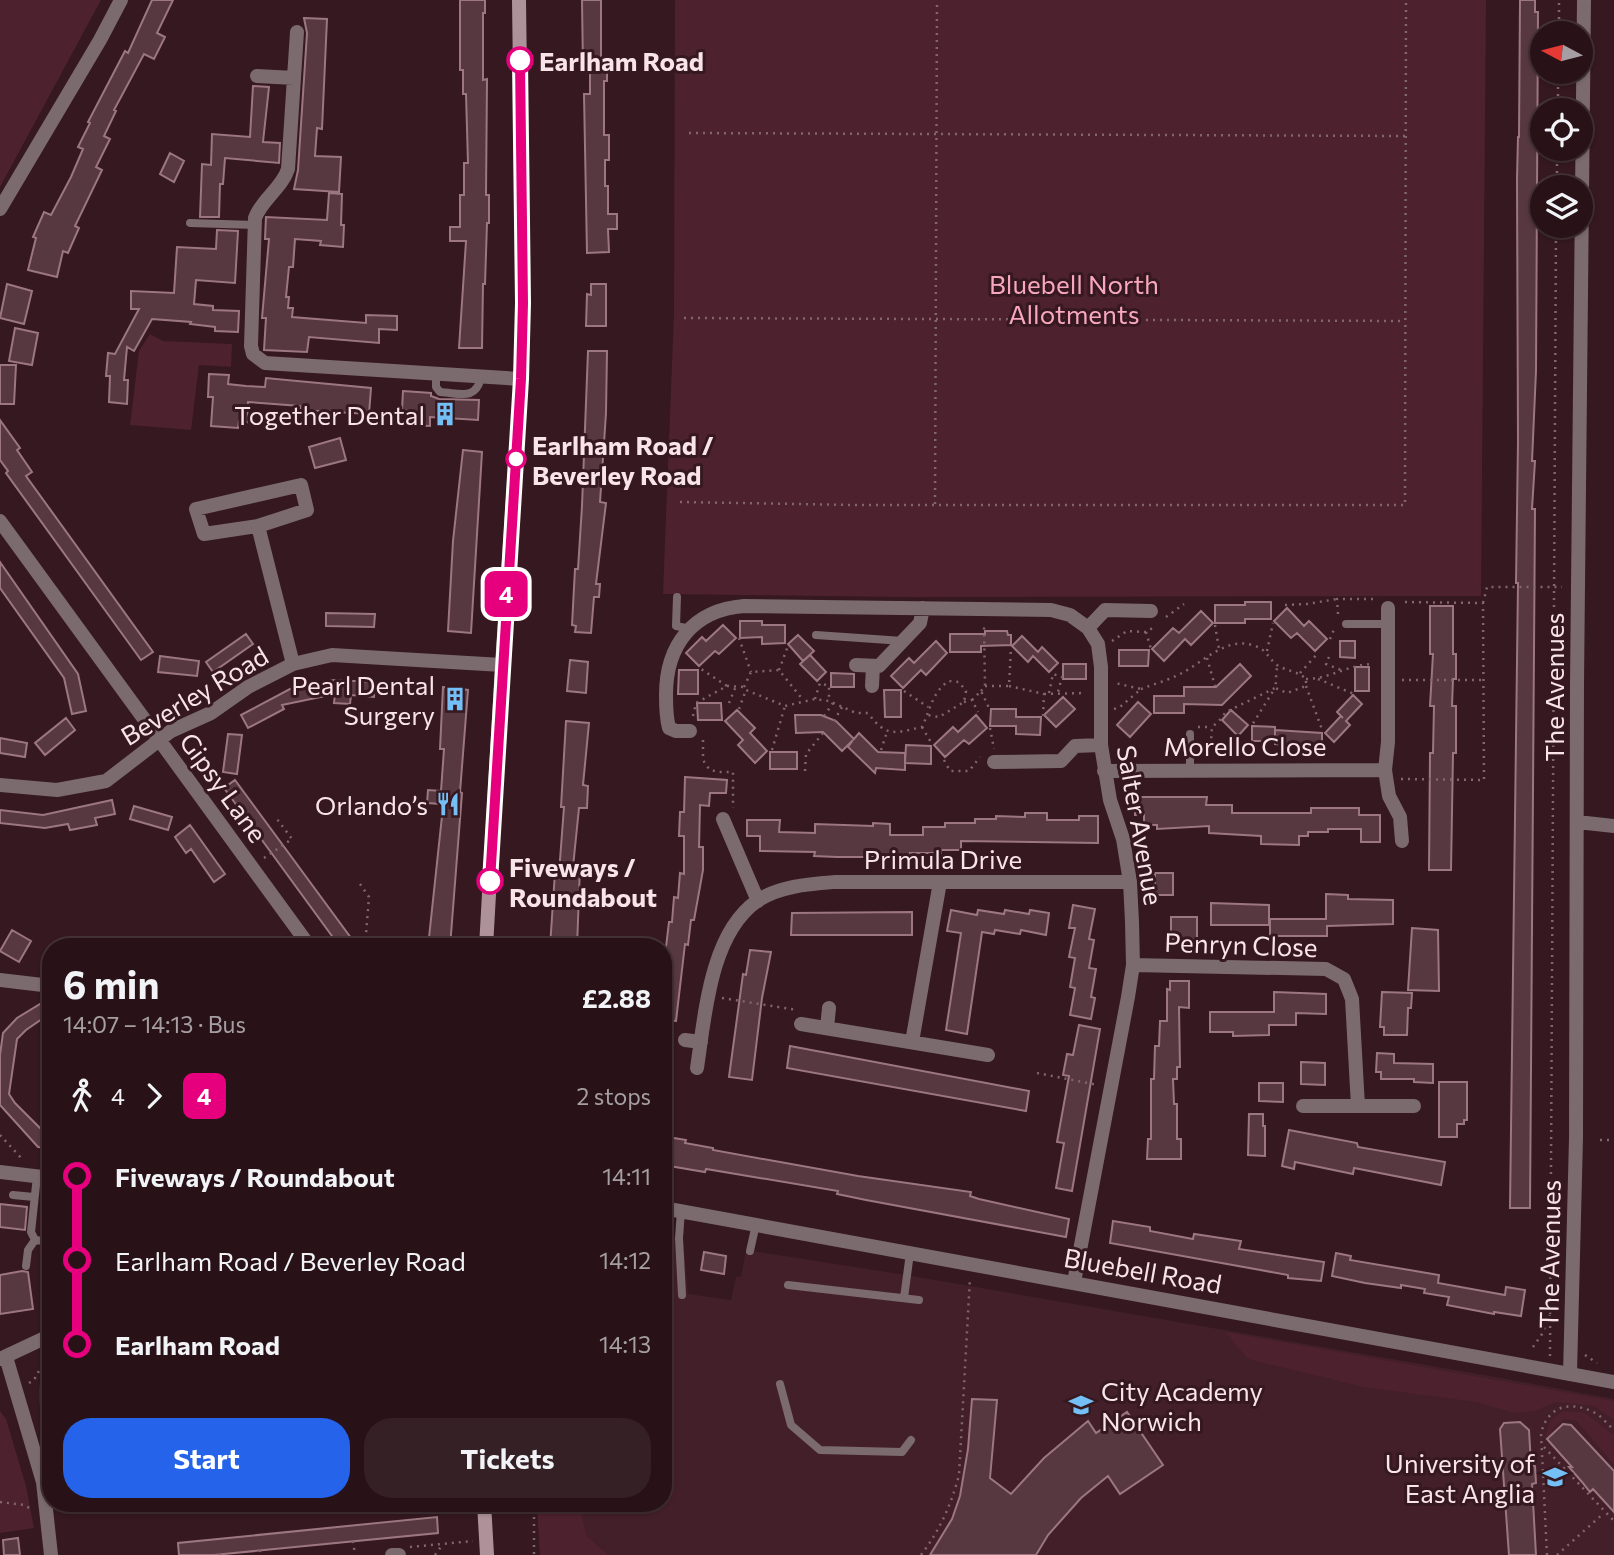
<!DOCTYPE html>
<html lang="en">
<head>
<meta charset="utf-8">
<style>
	body { margin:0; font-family:Commissioner,sans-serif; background:#342025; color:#f1f3f6; height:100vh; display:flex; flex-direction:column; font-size:26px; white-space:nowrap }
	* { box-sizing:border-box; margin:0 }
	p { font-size:23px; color:#a59ea2 }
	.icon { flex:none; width:38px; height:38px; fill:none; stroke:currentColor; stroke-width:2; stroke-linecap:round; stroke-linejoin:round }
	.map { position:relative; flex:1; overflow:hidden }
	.side { position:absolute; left:42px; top:938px; width:630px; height:574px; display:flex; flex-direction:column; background:#281218; border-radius:28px; box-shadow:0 2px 5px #0004,0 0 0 2px #443237 }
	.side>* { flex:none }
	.badge { padding:0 14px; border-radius:10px; font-size:24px; line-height:46px }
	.needle { width:46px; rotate:277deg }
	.fabs { position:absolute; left:1530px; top:21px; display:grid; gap:14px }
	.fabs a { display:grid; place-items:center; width:63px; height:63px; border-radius:50%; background:#281218; box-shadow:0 2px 5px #0004,0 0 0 2px #443237; font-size:35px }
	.map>.badge { position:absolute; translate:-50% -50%; box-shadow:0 0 0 4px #fff }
	.legs { display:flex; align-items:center; gap:10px; height:77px; padding:0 21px; font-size:23px }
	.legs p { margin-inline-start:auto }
	.overview { display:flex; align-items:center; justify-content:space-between; height:119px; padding:0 21px }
	h1 { font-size:38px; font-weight:700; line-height:52px }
	.button { display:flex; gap:14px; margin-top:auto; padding:14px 21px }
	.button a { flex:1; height:80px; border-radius:28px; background:#2563eb; color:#fff; font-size:28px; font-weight:700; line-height:80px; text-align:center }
	.button a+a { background:#342025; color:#f1f3f6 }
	ul { padding:0 21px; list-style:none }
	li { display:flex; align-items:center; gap:24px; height:84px; font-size:26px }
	li i { display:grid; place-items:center; width:10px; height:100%; margin:0 9px; background:currentColor }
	li i::after { content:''; width:18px; height:18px; margin:-9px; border:5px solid; border-radius:50%; background:#281218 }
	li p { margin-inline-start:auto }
	li:first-child i { background:linear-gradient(#0000 50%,currentColor 0) }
	li:last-child i { background:linear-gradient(currentColor 50%,#0000 0) }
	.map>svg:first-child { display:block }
</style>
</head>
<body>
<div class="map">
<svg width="1614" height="1555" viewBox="0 0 1614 1555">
	<rect width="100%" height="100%" fill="#351820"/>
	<path fill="#431f2a" d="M674,1237L683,1239L688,1294L731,1300L736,1277H741L746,1250L906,1275L1490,1376L1614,1399V1555H540L537,1503H663V1430L674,1428L667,1382Z"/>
	<path fill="#4e212f" d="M0,0H101L0,187Z
		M675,0H1486L1481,596L911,597L663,594L674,312Z
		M150,334L163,341L232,344L231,367L199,365L191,430L130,425L139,351Z
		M1225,1332L1614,1401V1420L1594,1406L1556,1402L1534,1411L1514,1413L1476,1402L1364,1387L1248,1359Z
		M51,1365V1451C45,1424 27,1386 51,1365Z
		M0,1411L6,1419L26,1486L34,1528L0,1533Z
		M1563,1411L1585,1413L1614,1435V1465L1577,1421L1564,1419L1552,1429L1550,1445L1545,1438L1551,1420Z
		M173,1503H253L174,1511Z
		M537,1503H579L586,1535L608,1555H540Z"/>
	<path fill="#573740" stroke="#9c7780" stroke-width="2" d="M152,0H173L157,33L165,37L154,59L144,54L114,110L116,111L104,136L110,139L96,167L102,170L75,226L79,228L68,253L63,251L57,277L28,270L36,238L33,237L44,212L51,215L71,177L83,149L78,147L90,123L88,122L125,51L128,53Z
		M460,0H485V13H483V80L487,79L486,195H489V223H487L485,284H483L482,348H459L466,241H450V227H460V195H464V163H468L466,94H463V70H460Z
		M582,0H601V58H604V68H607V81H604V135H609V160H605V186H608V214H617V229H608L609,252L587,253L584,94H590V69H583Z
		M1520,0H1535V12H1538L1536,371L1532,461H1535L1532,509H1535L1530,1208H1510L1518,583H1516L1518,442L1517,179L1518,137H1519Z
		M304,18L327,19L322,129L317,128L315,156L341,157L339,192L294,189L298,170L307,33Z
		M253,86L269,87L263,142L280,143L279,163L225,158L223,184H220L219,217H200L202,164L211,165L212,134L250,137Z
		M170,153L184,161L174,182L160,174Z
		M329,193L342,194L341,225H344L343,247L320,245L321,241L295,239L293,267H289L286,297H289L288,308H293L292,317L366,323V315L397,316V330L379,329V343L309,337L307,352L264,350L266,318H262L269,239H265L266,217L327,220Z
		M217,230L238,231L235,283L196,280L194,304L213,306V310L239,311L238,332L215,331V327L190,324L191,322L152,319L134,351L127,347L124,380H128L127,404L109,402L110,376H106L108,353L115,354L139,309H131V291L174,293L177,247L216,249Z
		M7,284L32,291L24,324L0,318Z
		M591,284H606V326H586L587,294L591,295Z
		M15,328L38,333L32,365L9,361Z
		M588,351H607L606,413L600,502L606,503L596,584H600L599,597H594L591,633L575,632L576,626L572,625L575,569H578L582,506Z
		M0,365H16L14,404H0Z
		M209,374L229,375L228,384L246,386L265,387L266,378L371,388L369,414L300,410V406L248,402L247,422L239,421L238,428L211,426L213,397H208Z
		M403,391L431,393V396L439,399L479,400L478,420L430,417V426L410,425L411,411L402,410Z
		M0,420L20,448L17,450L32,472L26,476L153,652L141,660L6,473L8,471L0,460Z
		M340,438L346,460L315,468L309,447Z
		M463,450L482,452L471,633L448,631L453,541Z
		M0,562L78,674L86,711L72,714L64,678L0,588Z
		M1245,602H1271V619H1245V623H1215V605H1245Z
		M1430,606H1453V654H1456V679H1453L1452,706H1456V753H1453L1451,870H1429L1430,753H1433L1434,706H1430L1433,654H1430Z
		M1287,608L1304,626L1309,621L1327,639L1315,651L1297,633L1291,638L1274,621Z
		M1201,611L1213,623L1191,645L1185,639L1164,661L1152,649L1173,628L1179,633Z
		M326,613L375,614L374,627L326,626Z
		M740,621H762V625H785V643L762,644V637L740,638Z
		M723,625L736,638L719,654L715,651L699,666L686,653L702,637L706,641Z
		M985,631H1007L1008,635H1011V645L981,646V652H950V634H985Z
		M246,634L253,644L213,672L206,662Z
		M798,635L814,651L803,661L788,644Z
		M1022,636L1038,652L1042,647L1058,663L1049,672L1033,656L1028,662L1012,646Z
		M936,641L947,653L926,675L921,670L903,688L891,676L909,658L914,663Z
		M1340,641H1355V658L1340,657Z
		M1119,650H1149L1148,666H1119Z
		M810,655L826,672L817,681L800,664Z
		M160,656L199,661L197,676L158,672Z
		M570,660L588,662L586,693L567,691Z
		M1063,664H1086V679H1063Z
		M1240,664L1251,676L1222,705L1184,704V713H1154V696H1184V687H1216Z
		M1355,667H1369V691H1355Z
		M679,670H698V694H678Z
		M831,673L854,674V687H831Z
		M334,680L375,682L374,697L351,695L350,704L334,703L335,694L282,705L284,709L248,728L241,715L290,689Z
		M443,687L468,690L460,792L462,793L450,947H428L442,816V804L427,803L428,790L441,791L444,749H440Z
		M884,690H901V717H885Z
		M1353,695L1362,704L1346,721L1350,725L1334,742L1325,733L1341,716L1343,718L1337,712Z
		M1063,697L1075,709L1056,727L1044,715Z
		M1138,702L1151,714L1130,737L1117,725Z
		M697,703H721L722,720H698Z
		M991,709H1016V717H1041L1040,735L1016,734V726H990Z
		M737,710L755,728L750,733L767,751L755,763L738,745L743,740L725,721Z
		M1231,710L1248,725L1238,736L1222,720Z
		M795,715H821L836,721L854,739L859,733L878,752L905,753V770L876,768L875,773L848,747L853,740L842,751L823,732L796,733Z
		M976,715L987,728L969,744L964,740L945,757L934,745L953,727L958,732Z
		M66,718L75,730L45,755L35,743Z
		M566,721L589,723L583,785L588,786L587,808H579L573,867H580L577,947H550L555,872L559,873L564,807H561Z
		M1252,726L1275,727V741H1252Z
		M1275,730L1322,733V748L1275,744Z
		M228,734L242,735L237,774L223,772Z
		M0,738L27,743L25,757L0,753Z
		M906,745L931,746V764L905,763Z
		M770,752H797V769H770Z
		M685,777L727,780L726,793H710L709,806L700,805L699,847H703V870L694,920H691L688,945L685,944L676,1021L663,1020V947H666L669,922H672L674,897L678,898L680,873L684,874V836H679L680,812H684Z
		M235,780L354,942L347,947H340L224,788Z
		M1135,797H1207L1206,805H1232V813H1311V808H1359V815H1380V842H1361V829H1328V832H1308V836H1299V845L1261,844V836L1209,833V826L1157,829V825H1144V815H1135Z
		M112,800L115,814L95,818L97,825L70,830L68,824L45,828L0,823V810L43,815Z
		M134,806L172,817L168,830L130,819Z
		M1025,813H1047V820H1079V816H1098V843L961,841V850H941V853H910V855L889,857H837L814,856L815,852L760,851V836H747V820H780L779,832L815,833V824L873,826V823L890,824V835H923V827H945V823H975V819H996V816L1025,817Z
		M190,825L225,874L214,882L191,849L186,853L175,837Z
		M1155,873H1173V895H1155Z
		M1326,894L1348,895V899L1393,900V924L1327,926V936H1270V919H1326Z
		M1211,903L1269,905V925H1211Z
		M1073,905L1095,909L1089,939L1094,940L1089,968L1096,969L1091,997L1095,998L1091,1019L1070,1015L1075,988L1070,987L1075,958L1069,957L1075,928H1069Z
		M951,910L977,915L978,910L1004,914L1005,910L1029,914L1030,910L1049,913L1046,935L1021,930L1020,934L995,930L994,934L982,932L967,1034L946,1030L961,933L947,931Z
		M912,912V935H791L792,913Z
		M1171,917H1197V939H1171Z
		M1412,928L1438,930L1439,991L1408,990Z
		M12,930L31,941L19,962L0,951Z
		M750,950L771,952L762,998L752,1080L729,1077L743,974L746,975Z
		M1170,981H1189V1008L1179,1007L1180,1067H1177V1079H1173L1174,1104H1177V1139H1181V1159H1147L1148,1139H1151V1079H1154L1155,1046H1159L1160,1021H1167V989L1170,990Z
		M1274,992L1326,994V1014L1296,1013V1025H1269V1035L1233,1036V1032H1210V1012H1274Z
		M1382,992L1412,993L1411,1008H1408L1407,1035H1384V1027H1380Z
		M40,1004L51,1005V1020L42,1019L26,1030L17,1039L9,1094L15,1103L45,1133L51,1134V1148L38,1147L0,1105V1055L3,1033L17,1018Z
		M1079,1025L1100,1029L1072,1191L1056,1188L1064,1143L1057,1142L1069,1076L1063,1075L1067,1054L1073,1055Z
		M790,1046L1029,1091L1026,1111L787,1068Z
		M1377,1053L1394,1054V1063L1433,1064V1083L1414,1082V1079H1381V1072H1376Z
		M1301,1062L1325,1063V1085L1301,1084Z
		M1439,1082H1467V1120H1464V1124H1457V1137H1439Z
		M1259,1083H1283V1102L1259,1101Z
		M1249,1114H1263V1126H1265V1156L1248,1155Z
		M1289,1130L1357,1143L1358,1147L1445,1162L1441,1185L1354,1168L1353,1174L1295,1162L1294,1169L1282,1166Z
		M668,1137L686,1140L685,1143L713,1148V1150L858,1176L971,1192L970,1196L979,1199L1069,1219L1066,1237L866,1200L837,1194L838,1191L706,1169L705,1172L663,1165Z
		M0,1204L27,1207L25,1230L0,1227Z
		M1113,1221L1150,1227V1231L1193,1239L1194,1234L1241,1241L1239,1249L1324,1262L1321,1281L1288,1278V1275L1110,1243Z
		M704,1252L726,1256L724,1274L701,1270Z
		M1336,1253L1351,1256L1350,1260L1439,1275L1438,1283L1505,1295L1506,1287L1525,1290L1521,1316L1494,1312V1314L1447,1305L1449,1297L1424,1293L1425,1289L1401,1285V1288L1365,1283L1332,1276Z
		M22,1271L28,1272L33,1309L0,1314V1275Z
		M972,1399L997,1400L990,1478L1011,1494L1044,1458L1088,1421L1096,1433L1127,1412L1163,1465L1120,1494L1108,1476L1081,1498L1048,1535L1036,1555H930L952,1519L960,1496L968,1449Z
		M1520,1422L1529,1430L1531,1465L1535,1466L1536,1483L1532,1484L1536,1555H1509L1500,1429L1504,1423Z
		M1563,1424L1571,1425L1614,1471V1512L1593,1489L1590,1492L1582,1482L1569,1467H1572L1547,1439Z
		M437,1517L438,1533L214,1555H179L178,1543Z
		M18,1538L20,1555H4L3,1540Z"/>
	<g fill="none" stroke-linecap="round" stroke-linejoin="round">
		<path stroke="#81676d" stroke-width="2.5" stroke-dasharray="2 5" stroke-linecap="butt" d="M1559,33V0
			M1558,110V72
			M689,133L1406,136
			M1557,187V149
			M684,318L1405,321
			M680,502L855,505H1405L1406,0
			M935,504L937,0
			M1483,603L1487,587H1562
			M1285,605L1307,604L1337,599
			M1338,614L1337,599H1378
			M1166,617L1184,604
			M1215,625L1219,649
			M1146,632L1151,649
			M739,638L751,672
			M1330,639L1335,627
			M1112,641L1127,631L1146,632L1156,626
			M1267,651L1273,623
			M1329,657L1326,664L1341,670
			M1207,658L1215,686
			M779,670L788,646
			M1300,673L1318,653
			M1306,679C1330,679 1349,664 1374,664
			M1318,679L1354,694
			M1402,680H1483
			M727,686L744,687L746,690L785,706L815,699L829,701L856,713H868C886,738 895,733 922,727C931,708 931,695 948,681L959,682L966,691L964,702L939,717L927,715
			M985,686H1009L1011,647
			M1009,686L1044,694L1043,716
			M1306,686L1323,732
			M744,687L751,672L779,670L803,700
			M1141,689C1154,684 1169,680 1182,673C1203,662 1226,637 1252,645C1267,649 1267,657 1277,665C1286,671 1298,671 1306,679V686L1287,693L1275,688C1277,680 1275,673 1278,665
			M904,691L928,707
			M981,691L985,686L984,626
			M1049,693L1053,674L1062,677L1058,692
			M1044,694L1086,693
			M815,699L820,683L829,686V701
			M972,700L981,691L989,708
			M964,702L972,700L978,712
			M729,703L736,686
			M739,709L746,690
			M1114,709L1120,707L1141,689L1115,683
			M693,716L696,703L727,686L701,669
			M824,716L833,703
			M834,721L842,707
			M922,727L932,744
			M1198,727H1212
			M990,728L994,749
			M703,740V760L709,769L717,772H733V808
			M772,750L785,706
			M881,750L887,732
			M1220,755L1218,745L1211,741L1212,727L1219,721L1226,712L1275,688L1252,725
			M944,760L950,771H969L980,757
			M805,771L806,754L823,733
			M1401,779L1484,780L1483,603L1402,602
			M264,858L292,839L277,819
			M360,884L369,897L365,947
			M722,998L797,1010
			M1037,1073L1098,1085
			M0,1135L23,1160
			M1600,1140H1614
			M1533,1347L1542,1334L1550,1315
			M1585,1355L1597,1363
			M1550,1356L1556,226
			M29,1383L34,1380L48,1354
			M1544,1447L1614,1521
			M0,1502L24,1505L31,1509
			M534,1503V1555
			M353,1541L355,1555
			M410,1547L473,1541
			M260,1550L261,1555
			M220,1554V1555
			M435,1555L443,1544
			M921,1555C940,1530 951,1505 959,1475L970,1278
			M1547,1555L1541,1433C1548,1407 1568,1400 1593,1412C1601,1415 1607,1424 1614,1430
			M1557,1555L1604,1513"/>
		<path stroke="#7b6a6e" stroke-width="8" d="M190,223L255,225
			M436,375V387L440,392C460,393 475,401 481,378
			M677,597L676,626L691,629
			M1346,624H1388
			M816,635L903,641
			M1190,734V770
			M37,1176L31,1232L35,1240L44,1241
			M13,1195L34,1197
			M681,1211L679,1238L682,1295
			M750,1251L756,1224
			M26,1266L28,1250L35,1240
			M788,1285L919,1300
			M904,1298L910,1253
			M780,1384L791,1425L820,1450L902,1452L911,1440"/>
		<path stroke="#7b6a6e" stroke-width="14" d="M297,32L288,169C282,188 262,199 255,218L251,346L253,354L265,363L521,379
			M257,76L294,78
			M0,209L100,40L121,0
			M301,485L307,510L258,526L204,534L196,509Z
			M0,521L310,947
			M258,526L293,664
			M1088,628L1105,610L1151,611
			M856,665L879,666L920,623L923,608
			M872,686L873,666
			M690,731H676L669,728C666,717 666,706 666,695C666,645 693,610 744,606L1051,610L1070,615L1088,628L1098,644L1101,667V745L1110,800L1123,839L1130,882L1132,922L1133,965L1128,997L1074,1282
			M994,762L1061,761L1075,746L1101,745
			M1385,770L1389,796L1400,817L1402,841
			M1104,771L1385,770L1388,742V608
			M0,785L57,790L106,781L171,731L211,713L248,687L293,664L332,655L502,665
			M723,819L758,901
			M1577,822L1614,826
			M1133,965L1326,969L1344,979L1352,999L1358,1106H1414
			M0,980L51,986
			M801,1024L988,1055
			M827,1028L829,1008
			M685,1040L701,1042
			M912,1042L940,882
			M697,1068C705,1015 710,934 757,901C779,886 809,884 835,882H1130
			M1303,1106H1358
			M0,1172L51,1178
			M6,1357L43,1482L51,1555
			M0,1359L51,1335
			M1570,1374L1576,1138L1577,684L1584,0
			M392,1555H399"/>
		<path stroke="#7b6a6e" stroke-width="14" d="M663,1208L1614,1382"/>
		<path stroke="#ad9399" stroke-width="14" d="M486,947L502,665L521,379L523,304L519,0
			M484,1503L487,1555"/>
	</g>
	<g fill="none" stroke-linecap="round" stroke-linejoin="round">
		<g stroke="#fff" stroke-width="16">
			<path id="line-1" d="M490,881L521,379L523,303L520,60"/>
		</g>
		<use href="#line-1" stroke="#e6007e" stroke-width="10"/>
	</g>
	<defs>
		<g id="building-bare" transform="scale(1.89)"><path d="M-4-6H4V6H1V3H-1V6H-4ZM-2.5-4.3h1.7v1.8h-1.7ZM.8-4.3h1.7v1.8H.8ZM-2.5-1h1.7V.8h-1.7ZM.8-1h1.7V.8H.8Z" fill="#74c0f6" stroke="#351820" stroke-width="2.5" paint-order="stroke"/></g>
		<g id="restaurant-bare" transform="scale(1.89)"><path d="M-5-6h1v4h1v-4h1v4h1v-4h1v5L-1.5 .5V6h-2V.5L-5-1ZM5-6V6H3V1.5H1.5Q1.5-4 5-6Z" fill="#74c0f6" stroke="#351820" stroke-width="2.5" paint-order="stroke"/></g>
		<g id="school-bare" transform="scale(1.89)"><path d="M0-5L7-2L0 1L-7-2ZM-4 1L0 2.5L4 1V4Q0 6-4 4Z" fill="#74c0f6" stroke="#351820" stroke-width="2.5" paint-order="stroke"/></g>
		<g id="university-bare" transform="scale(1.89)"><path d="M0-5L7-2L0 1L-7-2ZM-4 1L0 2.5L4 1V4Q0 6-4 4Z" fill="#74c0f6" stroke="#351820" stroke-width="2.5" paint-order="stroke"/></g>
	</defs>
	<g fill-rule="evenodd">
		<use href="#building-bare" x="445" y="414"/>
		<use href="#building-bare" x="455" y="699"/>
		<use href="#restaurant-bare" x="448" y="804"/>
		<use href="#school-bare" x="1081" y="1405"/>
		<use href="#university-bare" x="1555" y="1477"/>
	</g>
	<g fill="#fff" stroke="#e6007e" stroke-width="3.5">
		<circle cx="520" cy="60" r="12"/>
		<circle cx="516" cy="459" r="9"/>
		<circle cx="490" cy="881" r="12"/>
	</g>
	<g text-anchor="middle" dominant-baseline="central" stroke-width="6" stroke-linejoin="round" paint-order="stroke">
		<g font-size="26" font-weight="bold" fill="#f9e4e8" stroke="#351820" text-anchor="start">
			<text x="539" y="60">Earlham Road</text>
			<text x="532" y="444">Earlham Road /<tspan x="532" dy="30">Beverley Road</tspan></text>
			<text x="509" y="866">Fiveways /<tspan x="509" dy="30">Roundabout</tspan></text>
		</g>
		<g font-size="26" fill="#f8a7bc" stroke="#351820">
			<text x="1074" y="283">Bluebell North<tspan x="1074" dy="30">Allotments</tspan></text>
		</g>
		<g font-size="26" fill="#f9e4e8" stroke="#351820" text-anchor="end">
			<text x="425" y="414">Together Dental</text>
			<text x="435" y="684">Pearl Dental<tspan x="435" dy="30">Surgery</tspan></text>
			<text x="428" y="804">Orlando’s</text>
			<text x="1101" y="1390" text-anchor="start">City Academy<tspan x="1101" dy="30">Norwich</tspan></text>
			<text x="1535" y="1462">University of<tspan x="1535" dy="30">East Anglia</tspan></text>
		</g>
		<g font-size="26" fill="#f9e4e8" stroke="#351820">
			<text transform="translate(1553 687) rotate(-90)">The Avenues</text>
			<text transform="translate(194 695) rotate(-31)">Beverley Road</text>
			<text x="1245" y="745">Morello Close</text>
			<text transform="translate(224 787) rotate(54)">Gipsy Lane</text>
			<text transform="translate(1141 825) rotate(80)">Salter Avenue</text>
			<text x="943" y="858">Primula Drive</text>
			<text transform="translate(1241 944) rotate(2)">Penryn Close</text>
			<text transform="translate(1549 1254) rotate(-89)">The Avenues</text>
			<text transform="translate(1143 1270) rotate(10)">Bluebell Road</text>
		</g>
	</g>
</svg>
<div class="fabs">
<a><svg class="needle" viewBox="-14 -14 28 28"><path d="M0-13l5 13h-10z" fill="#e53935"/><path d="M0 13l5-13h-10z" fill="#a59ea2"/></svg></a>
<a><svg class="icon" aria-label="locate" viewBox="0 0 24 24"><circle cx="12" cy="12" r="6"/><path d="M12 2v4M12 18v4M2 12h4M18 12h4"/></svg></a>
<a><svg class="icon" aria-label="layers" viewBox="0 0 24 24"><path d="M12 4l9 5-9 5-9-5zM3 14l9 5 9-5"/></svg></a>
</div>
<b class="badge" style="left:506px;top:594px;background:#e6007e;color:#fff">4</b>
<section class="side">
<div class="overview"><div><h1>6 min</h1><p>14:07 – 14:13 · Bus</p></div><b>£2.88</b></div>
<div class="legs"><svg class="icon" aria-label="walk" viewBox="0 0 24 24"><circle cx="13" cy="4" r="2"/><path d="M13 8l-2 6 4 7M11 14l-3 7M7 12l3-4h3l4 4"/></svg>4<svg class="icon" aria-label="forward" viewBox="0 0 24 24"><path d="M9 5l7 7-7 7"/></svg><b class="badge" style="background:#e6007e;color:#fff">4</b><p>2 stops</p></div>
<ul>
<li><i style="color:#e6007e"></i><b>Fiveways / Roundabout</b><p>14:11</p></li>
<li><i style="color:#e6007e"></i><span>Earlham Road / Beverley Road</span><p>14:12</p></li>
<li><i style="color:#e6007e"></i><b>Earlham Road</b><p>14:13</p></li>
</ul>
<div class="button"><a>Start</a><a>Tickets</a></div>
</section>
</div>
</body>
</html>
